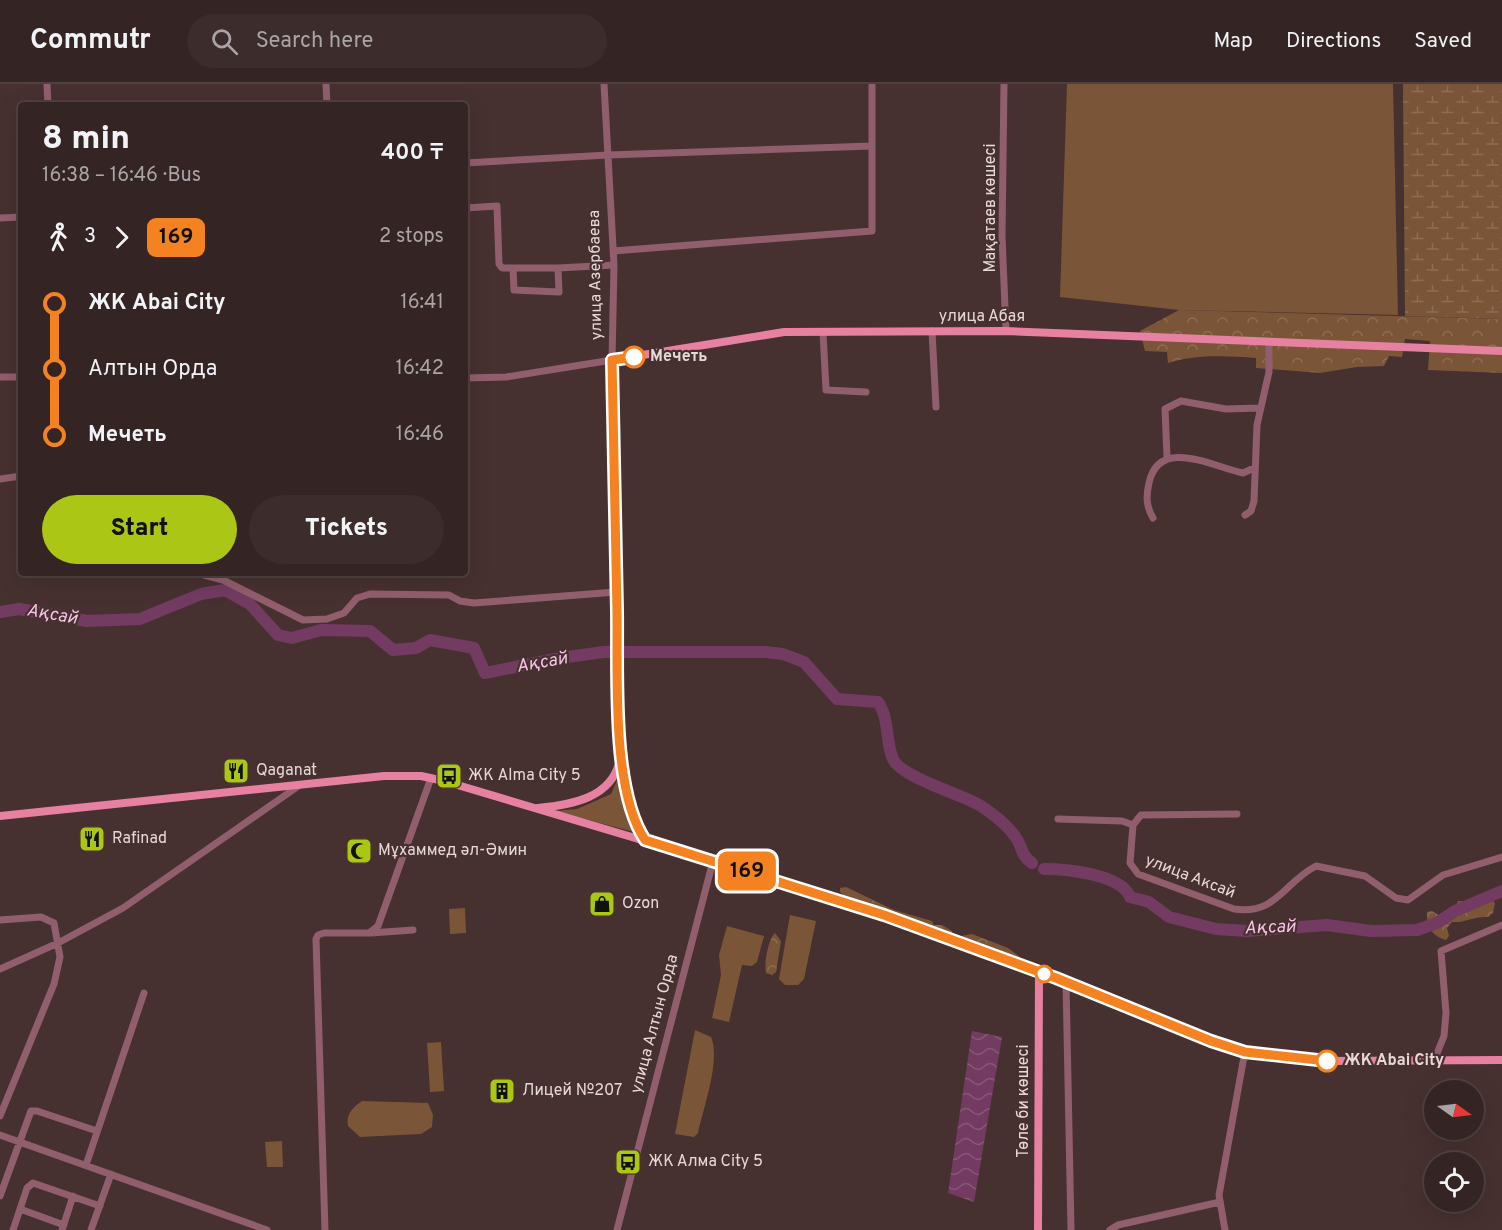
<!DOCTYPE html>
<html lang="en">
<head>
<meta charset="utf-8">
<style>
	body { margin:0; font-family:Overpass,sans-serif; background:#3d2c2c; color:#f1f3f6; height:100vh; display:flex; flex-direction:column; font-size:22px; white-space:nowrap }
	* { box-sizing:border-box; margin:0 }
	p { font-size:20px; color:#aaa4a6 }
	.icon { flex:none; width:33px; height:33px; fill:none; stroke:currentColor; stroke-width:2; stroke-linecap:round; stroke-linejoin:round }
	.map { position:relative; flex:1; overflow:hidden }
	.side { position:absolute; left:18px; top:18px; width:450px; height:474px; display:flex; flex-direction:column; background:#352424; border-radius:6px; box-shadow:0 6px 24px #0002,0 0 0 2px #4f4141 }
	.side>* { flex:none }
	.badge { padding:0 12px; border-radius:9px; font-size:21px; line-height:39px }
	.needle { width:39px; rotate:104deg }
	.buttons { position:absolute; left:1424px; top:996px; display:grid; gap:12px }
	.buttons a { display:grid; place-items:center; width:60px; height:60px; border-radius:50%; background:#352424; box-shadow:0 6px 24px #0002,0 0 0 2px #4f4141; font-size:30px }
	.map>.badge { position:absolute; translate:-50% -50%; box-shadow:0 0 0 3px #fff }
	.legs { display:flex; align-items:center; gap:9px; height:66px; padding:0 24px; font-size:20px }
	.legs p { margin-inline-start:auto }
	.head { display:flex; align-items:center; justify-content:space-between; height:102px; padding:0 24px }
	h1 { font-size:33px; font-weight:800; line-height:45px }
	.action { display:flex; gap:12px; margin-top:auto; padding:12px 24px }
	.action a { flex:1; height:69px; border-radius:36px; background:#abc614; color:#111; font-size:24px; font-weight:800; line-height:69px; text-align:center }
	.action a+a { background:#3d2c2c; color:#f1f3f6 }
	ul { padding:0 24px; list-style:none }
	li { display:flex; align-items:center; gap:21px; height:66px; font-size:22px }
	li i { display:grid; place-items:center; width:9px; height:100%; margin:0 8px; background:currentColor }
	li i::after { content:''; width:15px; height:15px; margin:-8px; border:4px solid; border-radius:50%; background:#352424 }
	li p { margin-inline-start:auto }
	li:first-child i { background:linear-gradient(#0000 50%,currentColor 0) }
	li:last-child i { background:linear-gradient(currentColor 50%,#0000 0) }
	header { display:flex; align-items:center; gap:36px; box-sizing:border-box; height:84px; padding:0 30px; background:#352424; border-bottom:2px solid #4f4141 }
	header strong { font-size:28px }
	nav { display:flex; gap:33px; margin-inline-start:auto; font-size:21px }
	.search { width:420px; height:54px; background:#3d2c2c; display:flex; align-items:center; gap:15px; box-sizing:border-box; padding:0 21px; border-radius:33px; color:#aaa4a6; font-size:22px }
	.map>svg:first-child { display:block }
</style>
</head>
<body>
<header>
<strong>Commutr</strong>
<div class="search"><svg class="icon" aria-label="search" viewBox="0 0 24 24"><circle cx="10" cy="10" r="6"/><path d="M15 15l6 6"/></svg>Search here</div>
<nav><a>Map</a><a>Directions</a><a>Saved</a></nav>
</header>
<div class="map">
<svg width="1502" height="1146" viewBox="0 0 1502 1146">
	<defs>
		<pattern id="forest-crowns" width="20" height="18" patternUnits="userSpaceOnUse" patternTransform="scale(1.5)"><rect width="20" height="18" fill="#7b5537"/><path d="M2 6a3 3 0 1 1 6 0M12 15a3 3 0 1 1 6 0" fill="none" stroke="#8e6d53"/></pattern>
		<pattern id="wetland-marsh" width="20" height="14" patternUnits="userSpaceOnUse" patternTransform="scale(1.5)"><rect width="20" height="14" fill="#7b5537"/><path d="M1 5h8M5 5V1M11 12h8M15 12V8" fill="none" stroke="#8e6d53"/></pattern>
		<pattern id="water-waves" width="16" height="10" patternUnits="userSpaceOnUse" patternTransform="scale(1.5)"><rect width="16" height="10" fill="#733b62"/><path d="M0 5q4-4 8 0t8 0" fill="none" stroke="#875778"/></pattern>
	</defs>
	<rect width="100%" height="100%" fill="#473030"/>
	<path fill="#7b5537" d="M1067,0H1393L1398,231L1179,226L1060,213Z
		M621,687L624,715L634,748L555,727L577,725L611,710Z
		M465,824L466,849L450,850L449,825Z
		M790,831L816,837L804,895L798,901H785L779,895Z
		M727,842L764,852L757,878L752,882L742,881L729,938L712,934L721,891L719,871Z
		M695,946L711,953C721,976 703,1025 698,1049L694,1053L675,1050Z
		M441,958L444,1007L430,1008L427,959Z
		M362,1017L428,1019L433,1031L432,1043L421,1050L360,1053L348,1042C346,1030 352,1024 362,1017Z
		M282,1057L283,1083H267L265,1058Z"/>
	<path fill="url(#forest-crowns)" d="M1179,226L1502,235V289L1428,286L1430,257L1405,255L1402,273L1389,272L1384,282L1357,283L1320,289L1256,284V274C1226,272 1197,270 1168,279L1167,268L1145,267L1140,247Z
		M846,803L894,826L932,837L934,841H942L952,847V851L949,852L847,815L840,808V804Z
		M1482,810L1488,812L1495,819L1493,829L1488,833C1474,832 1465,839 1452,838L1447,844L1449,852L1446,856C1432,853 1426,841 1427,828L1432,827L1440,832L1454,825L1458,817H1472Z
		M775,849L781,857L776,888L772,891L766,889C764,878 768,856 775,849Z
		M972,850L1008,864L1020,873L1016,876L1005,873L1001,868L958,855L961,852Z"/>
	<path fill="url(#wetland-marsh)" d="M1403,0H1502V235L1405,232Z"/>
	<path fill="url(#water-waves)" d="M972,947L1002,953L974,1118L948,1109Z"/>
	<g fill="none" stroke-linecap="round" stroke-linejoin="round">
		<path stroke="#733b62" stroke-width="12" d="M0,528L19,525L87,537L140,535L201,510L225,506L250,520L278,551L292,554L321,546L370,547L393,566L416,564L430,556L474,564L485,589L560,574L604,568H766L783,570L804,578L837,615L878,618C890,636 885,657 893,675C902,694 962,710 981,722C993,730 1011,744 1018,757C1023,767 1022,772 1032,779
			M1044,785C1066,785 1121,790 1130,813L1149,818L1169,833L1216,845L1247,847L1327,841L1371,847L1417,846L1437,839L1455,827L1502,807"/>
		<path stroke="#915e6d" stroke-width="7" d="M47,0L48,21
			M326,0L327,21
			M1004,0L1002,152L1006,247
			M465,79L608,71L872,62
			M465,124L497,122L499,180L502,184H558L559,208L514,206L513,184
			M0,134L21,133
			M613,167L872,147V0
			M558,184L614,181
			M932,247L936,323
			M823,248L826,306L866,308
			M0,293H21
			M465,294L506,293L612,276L614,181L604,0
			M1167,373L1165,325L1181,317L1226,325L1259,324
			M0,395L21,392
			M1245,431L1251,427L1254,417L1257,341L1269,288V258
			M1153,434C1146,422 1146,412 1149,399C1159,352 1213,383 1243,389L1254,384
			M204,491L223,496L303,536L327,535L344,529L357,514L370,510L449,511L460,517L474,519L616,508
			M1058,735L1122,737L1133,741L1130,779L1138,790L1234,825C1277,831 1283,799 1316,782L1365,792L1396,814L1408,816L1443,791L1502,773
			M1133,741L1141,731L1237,730
			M0,836L41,833L54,839L60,873L54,900L0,1032
			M371,849L413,846
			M0,885L58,859L123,824L300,701
			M1066,898L1071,1146
			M1434,977L1444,952L1446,929L1441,867L1502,841
			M0,1051L267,1146
			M86,1081L144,909
			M0,1112L31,1027H37L97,1047
			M20,1125L64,1141
			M13,1146L27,1104L33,1099L100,1122
			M62,1146L73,1112
			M91,1146L111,1090
			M325,1146L316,855L318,851L324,849H369L378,842L431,694
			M617,1146L713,777
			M1110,1146L1118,1141L1220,1118
			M1225,1146L1219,1111L1245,967"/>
		<path stroke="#e781a2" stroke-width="8" d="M538,724C571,721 613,714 620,675
			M0,732L384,692H421L444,697L793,801L964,860L1194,951L1245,967L1328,977L1502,976
			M645,756C629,732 625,697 621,669L612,276L784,248L1006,247L1502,267
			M1038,1146L1039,888"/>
	</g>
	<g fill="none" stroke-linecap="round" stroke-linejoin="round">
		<g stroke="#fff" stroke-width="14">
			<path id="line-1" d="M634,273L612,276C613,360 615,444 617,527C618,589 611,705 645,756L884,831L1056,894L1211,957L1245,968L1327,977"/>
		</g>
		<use href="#line-1" stroke="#f58220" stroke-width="9"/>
	</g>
	<defs>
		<g id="restaurant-square" transform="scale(1.35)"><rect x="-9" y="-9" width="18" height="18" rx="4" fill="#abc614" stroke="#473030"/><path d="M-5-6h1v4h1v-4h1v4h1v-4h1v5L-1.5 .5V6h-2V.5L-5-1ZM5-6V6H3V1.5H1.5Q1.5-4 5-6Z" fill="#111"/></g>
		<g id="bus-square" transform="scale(1.35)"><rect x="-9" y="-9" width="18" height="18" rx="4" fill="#abc614" stroke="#473030"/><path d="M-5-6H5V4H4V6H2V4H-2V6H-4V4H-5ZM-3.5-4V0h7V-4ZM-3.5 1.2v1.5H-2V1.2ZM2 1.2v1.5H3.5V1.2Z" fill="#111"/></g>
		<g id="mosque-square" transform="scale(1.35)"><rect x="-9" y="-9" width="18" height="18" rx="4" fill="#abc614" stroke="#473030"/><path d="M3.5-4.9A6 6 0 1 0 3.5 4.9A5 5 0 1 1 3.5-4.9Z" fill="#111"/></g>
		<g id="shop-square" transform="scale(1.35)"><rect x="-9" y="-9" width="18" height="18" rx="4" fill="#abc614" stroke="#473030"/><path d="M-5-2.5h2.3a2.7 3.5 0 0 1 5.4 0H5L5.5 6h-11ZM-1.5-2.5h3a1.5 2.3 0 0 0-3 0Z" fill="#111"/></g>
		<g id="building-square" transform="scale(1.35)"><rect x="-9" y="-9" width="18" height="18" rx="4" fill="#abc614" stroke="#473030"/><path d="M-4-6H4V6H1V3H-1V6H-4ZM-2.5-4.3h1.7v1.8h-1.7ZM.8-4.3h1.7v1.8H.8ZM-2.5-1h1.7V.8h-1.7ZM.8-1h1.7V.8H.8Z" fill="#111"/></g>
	</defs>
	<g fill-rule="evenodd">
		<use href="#restaurant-square" x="236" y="687"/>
		<use href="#bus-square" x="449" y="692"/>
		<use href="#restaurant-square" x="92" y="755"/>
		<use href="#mosque-square" x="359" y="767"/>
		<use href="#shop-square" x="602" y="820"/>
		<use href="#building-square" x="502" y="1007"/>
		<use href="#bus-square" x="628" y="1078"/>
	</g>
	<g fill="#fff" stroke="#f58220" stroke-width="3">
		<circle cx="634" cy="273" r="10"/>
		<circle cx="1044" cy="890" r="8"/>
		<circle cx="1327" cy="977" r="10"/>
	</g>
	<g text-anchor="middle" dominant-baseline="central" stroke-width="4.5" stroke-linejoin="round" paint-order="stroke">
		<g font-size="16" fill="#e7d8d7" stroke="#473030">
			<text transform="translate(991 124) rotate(-90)">Мақатаев көшесі</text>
			<text transform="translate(596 191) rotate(-91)">улица Азербаева</text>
			<text x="982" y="233">улица Абая</text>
			<text transform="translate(1190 793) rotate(21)">улица Аксай</text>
			<text transform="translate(655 940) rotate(-75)">улица Алтын Орда</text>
			<text transform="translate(1024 1017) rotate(-90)">Төле би көшесі</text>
		</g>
		<g font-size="16" font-weight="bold" fill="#e7d8d7" stroke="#473030" text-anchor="start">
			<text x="650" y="273">Мечеть</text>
			<text x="1344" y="977">ЖК Abai City</text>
		</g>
		<g font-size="16" fill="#e7d8d7" stroke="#473030" text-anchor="start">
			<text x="256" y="687">Qaganat</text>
			<text x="468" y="692">ЖК Alma City 5</text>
			<text x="112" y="755">Rafinad</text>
			<text x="378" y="767">Мұхаммед әл-Әмин</text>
			<text x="622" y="820">Ozon</text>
			<text x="522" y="1007">Лицей №207</text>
			<text x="648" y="1078">ЖК Алма City 5</text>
		</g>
		<g font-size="18" font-style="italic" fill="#f8c3e5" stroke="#473030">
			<text transform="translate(52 531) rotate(10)">Ақсай</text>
			<text transform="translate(542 579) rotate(-10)">Ақсай</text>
			<text transform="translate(1270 844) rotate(-2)">Ақсай</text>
		</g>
	</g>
</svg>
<div class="buttons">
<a><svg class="needle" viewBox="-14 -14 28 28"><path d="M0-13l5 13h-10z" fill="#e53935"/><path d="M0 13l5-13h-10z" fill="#aaa4a6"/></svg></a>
<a><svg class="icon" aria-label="locate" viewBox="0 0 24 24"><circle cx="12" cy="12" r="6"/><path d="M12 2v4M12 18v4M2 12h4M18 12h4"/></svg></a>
</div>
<b class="badge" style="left:747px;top:787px;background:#f58220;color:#111">169</b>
<section class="side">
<div class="head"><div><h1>8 min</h1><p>16:38 – 16:46 · Bus</p></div><b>400 ₸</b></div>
<div class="legs"><svg class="icon" aria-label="walk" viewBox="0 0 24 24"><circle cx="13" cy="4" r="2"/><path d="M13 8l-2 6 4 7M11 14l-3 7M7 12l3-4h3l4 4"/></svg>3<svg class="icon" aria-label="forward" viewBox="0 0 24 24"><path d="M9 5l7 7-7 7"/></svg><b class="badge" style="background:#f58220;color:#111">169</b><p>2 stops</p></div>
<ul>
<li><i style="color:#f58220"></i><b>ЖК Abai City</b><p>16:41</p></li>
<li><i style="color:#f58220"></i><span>Алтын Орда</span><p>16:42</p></li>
<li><i style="color:#f58220"></i><b>Мечеть</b><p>16:46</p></li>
</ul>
<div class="action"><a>Start</a><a>Tickets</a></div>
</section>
</div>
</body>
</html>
